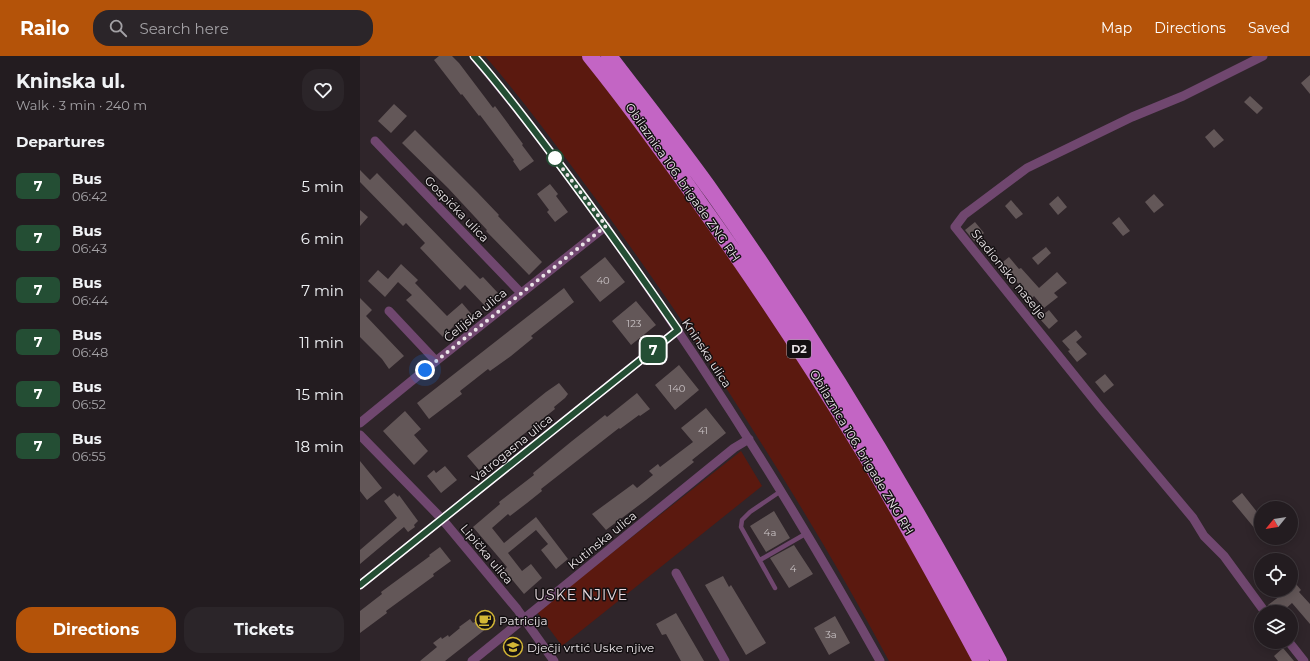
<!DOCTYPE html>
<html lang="en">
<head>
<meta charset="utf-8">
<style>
	body { margin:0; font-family:Montserrat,sans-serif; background:#2b2529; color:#f1f3f6; height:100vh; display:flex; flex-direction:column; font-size:15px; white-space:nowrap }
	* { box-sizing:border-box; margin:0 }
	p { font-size:13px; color:#a3a1a5 }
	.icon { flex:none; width:22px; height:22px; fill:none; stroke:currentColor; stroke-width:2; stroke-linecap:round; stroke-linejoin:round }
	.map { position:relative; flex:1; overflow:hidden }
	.panel { display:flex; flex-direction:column; background:#231c20; width:360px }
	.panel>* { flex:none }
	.badge { padding:0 8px; border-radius:6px; font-size:14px; line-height:26px }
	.needle { width:26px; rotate:240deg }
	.buttons { position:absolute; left:894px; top:445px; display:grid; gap:8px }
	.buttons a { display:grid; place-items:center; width:44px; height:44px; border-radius:50%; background:#231c20; box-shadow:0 2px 10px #0003,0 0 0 1px #403a3e; font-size:20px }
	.you { position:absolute; width:20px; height:20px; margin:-10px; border:3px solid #fff; border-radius:50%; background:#1a73e8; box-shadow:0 0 0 6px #1a73e833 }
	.map>.badge { position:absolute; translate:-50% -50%; box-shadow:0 0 0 2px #fff }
	h2 { padding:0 16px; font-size:15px; line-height:36px }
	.round { display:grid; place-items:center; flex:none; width:42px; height:42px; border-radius:16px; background:#2b2529 }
	.summary { display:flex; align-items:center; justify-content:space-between; height:68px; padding:0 16px }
	h1 { font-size:19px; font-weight:700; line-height:30px }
	.action { display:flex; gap:8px; margin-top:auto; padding:8px 16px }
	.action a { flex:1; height:46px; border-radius:16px; background:#b45309; color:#fff; font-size:16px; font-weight:700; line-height:46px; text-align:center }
	.action a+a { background:#2b2529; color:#f1f3f6 }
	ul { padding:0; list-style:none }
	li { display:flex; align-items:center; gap:12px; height:52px; padding:0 16px }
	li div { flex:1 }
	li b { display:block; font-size:15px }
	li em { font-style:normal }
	li .badge { min-width:44px; font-weight:700; text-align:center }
	header { display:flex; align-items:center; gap:24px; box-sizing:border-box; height:56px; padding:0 20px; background:#b45309; color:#fff }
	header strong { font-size:19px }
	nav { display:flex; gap:22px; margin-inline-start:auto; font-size:14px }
	.search { width:280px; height:36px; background:#2b2529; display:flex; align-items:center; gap:10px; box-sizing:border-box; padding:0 14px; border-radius:16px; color:#a3a1a5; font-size:15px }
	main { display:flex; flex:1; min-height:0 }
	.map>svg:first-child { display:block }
</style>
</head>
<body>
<header>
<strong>Railo</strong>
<div class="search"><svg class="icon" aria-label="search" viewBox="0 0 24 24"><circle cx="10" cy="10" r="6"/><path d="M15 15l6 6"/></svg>Search here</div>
<nav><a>Map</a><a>Directions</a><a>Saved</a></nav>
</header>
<main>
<section class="panel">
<div class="summary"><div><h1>Kninska ul.</h1><p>Walk · 3 min · 240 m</p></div><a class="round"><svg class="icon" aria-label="heart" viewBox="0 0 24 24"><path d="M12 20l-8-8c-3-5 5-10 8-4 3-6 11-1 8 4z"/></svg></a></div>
<h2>Departures</h2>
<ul>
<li><span class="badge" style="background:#244e34;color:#fff">7</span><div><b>Bus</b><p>06:42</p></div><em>5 min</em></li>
<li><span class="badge" style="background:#244e34;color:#fff">7</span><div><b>Bus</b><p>06:43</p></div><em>6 min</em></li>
<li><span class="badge" style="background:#244e34;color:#fff">7</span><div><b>Bus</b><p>06:44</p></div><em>7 min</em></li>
<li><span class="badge" style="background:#244e34;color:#fff">7</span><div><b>Bus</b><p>06:48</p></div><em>11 min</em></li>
<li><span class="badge" style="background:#244e34;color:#fff">7</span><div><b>Bus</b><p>06:52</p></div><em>15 min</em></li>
<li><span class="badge" style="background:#244e34;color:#fff">7</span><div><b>Bus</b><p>06:55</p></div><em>18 min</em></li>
</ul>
<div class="action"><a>Directions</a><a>Tickets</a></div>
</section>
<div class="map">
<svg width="950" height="605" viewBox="0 0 950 605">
	<rect width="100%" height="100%" fill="#2f252a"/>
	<path fill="#5b190f" d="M125,0H223L293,90L467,345L616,605H529C480,513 426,425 370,338C321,261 268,186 213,112C185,74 156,36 125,0Z
		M381,395L402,430L202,590L177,556Z"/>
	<path fill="#635758" d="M79,0H92L99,7L133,52L135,50L163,88L162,89L174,105L160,115L153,105L154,104L120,59L119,60L102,38L101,39L74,4Z
		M950,19V38L941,27Z
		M890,40L903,52L897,58L884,46Z
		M34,48L47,60L31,77L18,65Z
		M854,73L864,84L854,92L845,81Z
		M55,74L117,136L139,159L138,160L182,206L169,219L126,175L127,174L88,132L42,87Z
		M0,114L10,124L17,117L120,223L123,221L138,237L125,250L105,229L100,234L60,192L65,187L46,167L43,170L0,126Z
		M190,128L198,138L196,140L208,156L195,166L187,156L189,154L177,138Z
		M794,138L804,149L794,157L785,146Z
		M698,140L707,151L698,159L689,148Z
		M651,144L663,158L656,163L645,150Z
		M0,154L8,161L0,170Z
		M759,161L770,175L763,180L752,167Z
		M615,166L624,177L614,185L605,174Z
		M686,191L691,197L678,209L672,202Z
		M245,201L265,226L240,246L220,221Z
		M649,201L659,213L661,212L679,232L697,216L707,227L694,237L698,241L684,252L674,240L672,242L650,219L649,220L639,209Z
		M41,208L58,224L55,227L87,260L102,247L114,261L106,267L102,262L83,281L46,244L52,239L38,226L25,241L8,225L18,214L28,223Z
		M204,232L214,246L171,280L173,282L151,300L130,315L128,313L100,335L102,338L69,363L57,347Z
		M0,242L12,254L6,260L44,300L29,313L22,303L0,281Z
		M276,245L296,269L271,289L252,265Z
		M689,254L698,265L689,273L679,262Z
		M716,274L722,281L716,286L727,298L717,306L708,295L710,294L702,285Z
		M319,309L339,334L315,354L295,329Z
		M745,318L754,329L744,337L735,326Z
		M199,327L208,338L205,342L194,351L195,353L119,414L107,400L186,336Z
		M277,337L290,353L280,360L279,359L260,373L259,372L181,433L182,435L167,447L150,460L148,458L132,472L144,487L176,461L208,503L196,513L181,494L188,488L176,474L148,497L162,515L171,508L182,522L164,538L144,514L147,511L113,471L140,448L139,446L174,419L173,417L212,385L245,359L247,361Z
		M346,352L366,377L332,404L334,406L286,444L246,474L232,458L273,428L277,432L293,419L289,415L298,408L300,411L333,386L321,372Z
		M45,355L61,373L54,379L68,395L54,409L23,375Z
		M0,405L22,432L7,444L0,435Z
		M85,410L97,424L81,437L67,420L74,414L76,417Z
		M34,437L38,441L39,439L58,465L54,469L55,471L48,476L44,471L0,508V494L37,462L24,445Z
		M882,437L901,461V469L896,474L872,445Z
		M414,455L430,482L406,496L390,470Z
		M434,489L453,518L429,532L410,502Z
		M80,491L91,505L73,518L74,520L26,555L27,557L0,577V555L22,538L21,536L70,500L69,499Z
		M363,520L369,531L371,529L406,587L386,599L345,529Z
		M936,528L941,534L939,536L950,548V568L932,547L922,556H911L908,549L928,534H931V532Z
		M129,556L136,565L85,605H60L77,591L73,587L81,581L82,583L88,579L89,581L100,572L99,571L110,563L113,567Z
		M316,557L333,586L344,605H321L306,578L302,579L296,568Z
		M475,560L490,587L469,599L454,572Z
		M923,592L934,605H918L914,600Z"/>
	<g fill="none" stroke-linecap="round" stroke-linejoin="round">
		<path stroke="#70476f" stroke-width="4.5" d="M400,504L447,477
			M415,532L381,471L382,464L390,456L421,435"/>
		<path stroke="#70476f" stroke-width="9" d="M114,0C135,25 156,51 176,77C208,119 239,161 269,204C360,333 443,467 520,605
			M903,0L823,40L772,61L667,112L604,159L595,171L739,350L833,462L844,480L864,500L905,556
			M15,85L161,237
			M29,255L76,305
			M0,367L76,305L246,170
			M0,379L82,463L157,553L194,605
			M316,517L365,605
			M0,529L318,274
			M929,586L944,605
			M112,605L374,392L389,383"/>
		<path stroke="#c365c4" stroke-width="16" d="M230,0C280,62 326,127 372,193C417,258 461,325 502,393C544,462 583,534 621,605
			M249,0C284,46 320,91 354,139C459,288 553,444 639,605"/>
	</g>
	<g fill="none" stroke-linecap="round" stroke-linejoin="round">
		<g stroke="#fff" stroke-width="9">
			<path id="line" d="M0,529L318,274C274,210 229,147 182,85C160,56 138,27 114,0"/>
		</g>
		<use href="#line" stroke="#244e34" stroke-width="6"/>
		<path stroke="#ebe5e8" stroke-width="4" stroke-dasharray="0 7.2" d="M65,314L246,170L193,100L195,102"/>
	</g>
	<defs>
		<g id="cafe-ring" transform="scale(1)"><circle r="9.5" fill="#141012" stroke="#d3b635" stroke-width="1.5"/><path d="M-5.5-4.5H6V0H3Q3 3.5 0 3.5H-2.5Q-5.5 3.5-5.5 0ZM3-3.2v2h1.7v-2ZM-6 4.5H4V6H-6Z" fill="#d3b635"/></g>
		<g id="school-ring" transform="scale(1)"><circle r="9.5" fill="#141012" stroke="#d3b635" stroke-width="1.5"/><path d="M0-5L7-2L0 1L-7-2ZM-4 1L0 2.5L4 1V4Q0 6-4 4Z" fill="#d3b635"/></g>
	</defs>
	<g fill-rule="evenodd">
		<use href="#cafe-ring" x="125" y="564"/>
		<use href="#school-ring" x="153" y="591"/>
	</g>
	<circle fill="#fff" stroke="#244e34" stroke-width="2" cx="195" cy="102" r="8"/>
	<g text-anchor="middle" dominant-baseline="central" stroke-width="3" stroke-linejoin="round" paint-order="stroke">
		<g font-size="10" fill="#c9c2c4">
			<text x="243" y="224">40</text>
			<text x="274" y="267">123</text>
			<text x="317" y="332">140</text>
			<text x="343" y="374">41</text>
			<text x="410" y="476">4a</text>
			<text x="433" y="512">4</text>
			<text x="471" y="578">3a</text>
		</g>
		<rect fill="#141012" stroke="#aaa5a8" stroke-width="1" x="427" y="284" width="24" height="18" rx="3"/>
		<g font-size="11" font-weight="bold" fill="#ebe5e8">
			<text x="439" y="293">D2</text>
		</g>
		<g font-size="12" fill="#ebe5e8" stroke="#141012">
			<text transform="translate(323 126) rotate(55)">Obilaznica 106. brigade ZNG RH</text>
			<text transform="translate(97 153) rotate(46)">Gospićka ulica</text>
			<text transform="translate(649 218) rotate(51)">Stadionsko naselje</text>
			<text transform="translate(115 259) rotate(-39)">Ćelijska ulica</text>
			<text transform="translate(347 297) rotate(57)">Kninska ulica</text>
			<text transform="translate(152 392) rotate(-39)">Vatrogasna ulica</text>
			<text transform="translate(502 396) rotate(59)">Obilaznica 106. brigade ZNG RH</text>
			<text transform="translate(242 484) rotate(-39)">Kutinska ulica</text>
			<text transform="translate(127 498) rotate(50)">Lipička ulica</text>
		</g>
		<g font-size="12" fill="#ebe5e8" stroke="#141012" text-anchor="start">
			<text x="139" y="564">Patricija</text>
			<text x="167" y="591">Dječji vrtić Uske njive</text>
		</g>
		<g font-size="14" letter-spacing="1" fill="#e8dae0" stroke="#141012">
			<text x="221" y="539">USKE NJIVE</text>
		</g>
	</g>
</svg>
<div class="buttons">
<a><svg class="needle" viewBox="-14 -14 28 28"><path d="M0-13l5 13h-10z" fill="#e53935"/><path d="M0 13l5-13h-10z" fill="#a3a1a5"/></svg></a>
<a><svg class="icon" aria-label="locate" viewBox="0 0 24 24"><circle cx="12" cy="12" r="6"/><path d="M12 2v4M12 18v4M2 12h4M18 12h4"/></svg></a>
<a><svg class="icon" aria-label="layers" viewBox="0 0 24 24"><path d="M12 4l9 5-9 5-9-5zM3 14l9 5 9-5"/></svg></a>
</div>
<div class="you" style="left:65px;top:314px"></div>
<b class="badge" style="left:293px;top:294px;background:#244e34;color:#fff">7</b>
</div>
</main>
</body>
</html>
